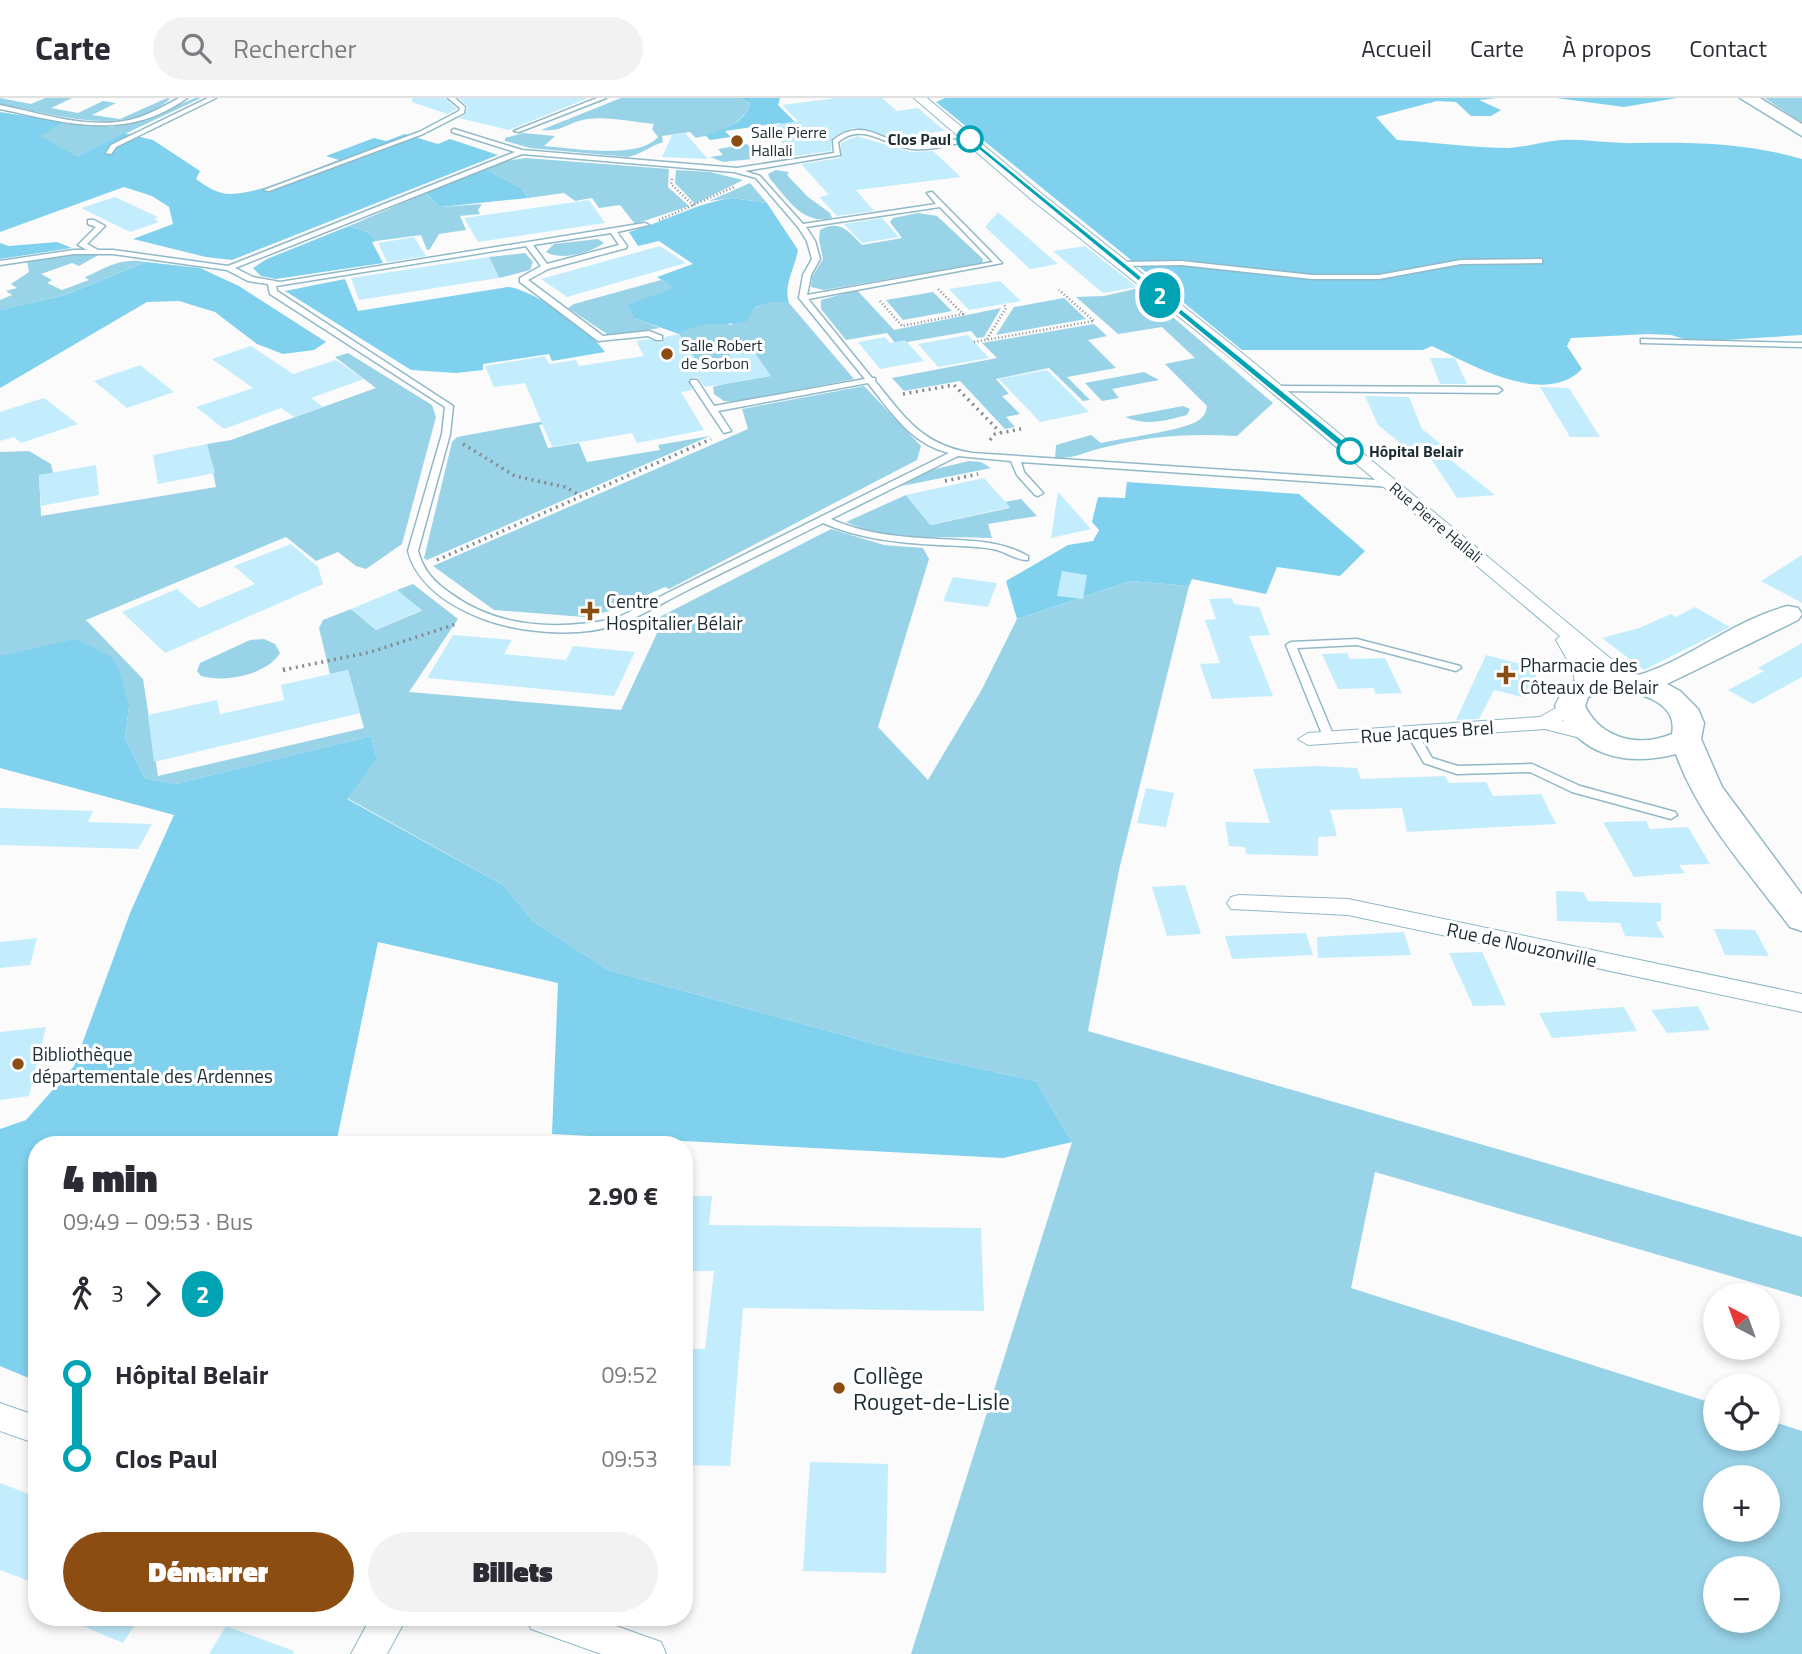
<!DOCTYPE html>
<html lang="fr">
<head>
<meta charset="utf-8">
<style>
	body { margin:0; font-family:"Titillium Web",sans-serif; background:#f2f2f3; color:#2b2b33; height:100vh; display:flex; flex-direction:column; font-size:26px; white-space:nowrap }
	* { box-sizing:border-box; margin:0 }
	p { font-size:23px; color:#7c7c81 }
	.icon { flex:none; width:38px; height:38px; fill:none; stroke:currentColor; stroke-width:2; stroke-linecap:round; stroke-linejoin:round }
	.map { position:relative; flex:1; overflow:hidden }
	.drawer { position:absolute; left:28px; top:1038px; width:665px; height:490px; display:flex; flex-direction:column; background:#fff; border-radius:28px; box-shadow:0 4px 10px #0003 }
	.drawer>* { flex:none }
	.badge { padding:0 14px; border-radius:23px; font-size:24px; line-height:46px }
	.needle { width:46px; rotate:319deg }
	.fabs { position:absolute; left:1703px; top:1185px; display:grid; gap:14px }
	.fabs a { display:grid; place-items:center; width:77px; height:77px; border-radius:50%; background:#fff; box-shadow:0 4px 10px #0003; font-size:35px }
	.map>.badge { position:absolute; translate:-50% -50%; box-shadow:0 0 0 4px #fff }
	.legs { display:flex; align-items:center; gap:10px; height:77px; padding:0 35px; font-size:23px }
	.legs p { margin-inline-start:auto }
	.overview { display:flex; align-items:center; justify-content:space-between; height:119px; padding:0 35px }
	h1 { font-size:38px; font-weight:800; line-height:52px }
	.action { display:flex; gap:14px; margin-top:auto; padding:14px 35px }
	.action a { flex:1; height:80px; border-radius:42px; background:#8c4d13; color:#fff; font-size:28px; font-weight:800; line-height:80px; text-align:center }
	.action a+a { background:#f2f2f3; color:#2b2b33 }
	ul { padding:0 35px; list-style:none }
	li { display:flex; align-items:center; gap:24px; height:84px; font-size:26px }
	li i { display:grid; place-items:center; width:10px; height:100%; margin:0 9px; background:currentColor }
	li i::after { content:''; width:18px; height:18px; margin:-9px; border:5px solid; border-radius:50%; background:#fff }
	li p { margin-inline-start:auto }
	li:first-child i { background:linear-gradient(#0000 50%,currentColor 0) }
	li:last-child i { background:linear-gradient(currentColor 50%,#0000 0) }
	header { display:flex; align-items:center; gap:42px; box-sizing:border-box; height:98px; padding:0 35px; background:#fff; border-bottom:2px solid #e1e1e2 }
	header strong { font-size:33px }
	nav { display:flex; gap:38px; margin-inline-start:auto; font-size:24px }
	.search { width:490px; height:63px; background:#f2f2f3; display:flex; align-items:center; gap:18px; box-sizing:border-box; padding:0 24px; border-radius:38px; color:#7c7c81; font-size:26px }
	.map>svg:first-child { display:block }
</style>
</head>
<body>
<header>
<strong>Carte</strong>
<div class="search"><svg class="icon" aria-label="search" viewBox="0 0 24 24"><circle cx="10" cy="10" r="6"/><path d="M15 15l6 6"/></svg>Rechercher</div>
<nav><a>Accueil</a><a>Carte</a><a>À propos</a><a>Contact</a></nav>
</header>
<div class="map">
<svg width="1802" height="1556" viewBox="0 0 1802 1556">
	<rect width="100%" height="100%" fill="#fbfbfb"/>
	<path fill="#99d3e8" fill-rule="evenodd" d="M0,0L31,6L45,0H72L51,10L78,15L103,3L116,5L92,17L120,21L167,0L170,1C122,41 55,16 0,6Z
		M195,0H201L78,58L39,38L65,24L111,29L137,24Z
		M621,0H740L750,5C745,27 713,37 696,40L690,34L662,38L663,44C650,48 642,56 628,59L530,50L505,43V40L523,35L555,38L544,48C573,50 638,62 658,39L652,31L654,26C633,24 608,18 588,21C567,24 564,34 541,32Z
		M1765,0H1802V25Z
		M747,46L762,60L723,64L710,59L723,57L718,51Z
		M526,60L669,71L668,89L689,108L635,126L620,107L599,110L592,100L575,103L564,95L528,100L521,90L485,71L504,63Z
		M676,72L710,74L743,82L695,106L675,85Z
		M776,72L789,74L787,77L808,99L830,115L832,120C802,127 788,101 770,81L768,76Z
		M750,85L767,105L732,100L709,103Z
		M426,95L440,109L482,106L478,112L480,116L460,118L466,132L439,136L430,151L427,152L421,137L376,143L368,134L349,128Z
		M918,115L937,118L983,161L982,165L824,192L811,189L812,179L823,161L819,141L820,132C840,121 848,133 862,147L902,140L890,124L893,120Z
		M598,141L604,145C590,155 561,163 546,154L554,146Z
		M525,155L533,164L530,172L499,180L489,159Z
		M70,156H100L79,168L72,165L41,176L52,182L47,185L62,192L89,182L85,179C107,170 119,159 146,164L65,197L0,212V202L12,197L6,193L17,190L11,186L29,174L27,163Z
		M661,182L675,190L636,221L660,230L610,238L568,210L574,206Z
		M1139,190L1273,305L1237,338C1191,335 1146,338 1102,350C1084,354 1074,361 1055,360L1056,347L1091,337L1101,345C1122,340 1184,333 1199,322C1205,318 1206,313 1207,308L1165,266L1195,260L1162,229L1118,236L1076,199L1104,198Z
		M857,192L894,232L1001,210L984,239L977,240L971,233L896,246L887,235L846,242L821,211V202Z
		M933,194L952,213L903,222L886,202Z
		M1064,200L1086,221L996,237L1014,209Z
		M766,203L789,205L854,281L735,304L724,303L714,296L713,289L719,287L770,278C737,254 737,252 700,269L679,236C695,227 712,221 731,227Z
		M1094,226L1107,238L1088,242L1116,270L1067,279L1090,302L1083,303L1049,270L996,281L1009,296L1002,298L1020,316L1006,319L1015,329L1005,331L960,283L904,293L892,280L997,260L982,245Z
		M348,255L432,307L436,319L402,446L366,471L356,468L338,454L316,463L286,439L86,522L143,581L158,678L364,630L348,572L330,576L319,530L323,522L351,511L376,532L421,513L397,492L413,486L458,521L409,594L621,612L659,531L640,529L831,431L884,447L923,450L929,461L878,629L928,682L981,593L1017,521L1130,483L1189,488L1119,772L1088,933L1802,1139V1199L1375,1074L1351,1190L1715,1306V1340H1768V1322L1802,1333V1556H911L1072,1044L1036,983L904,954L608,872L533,823L503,787L347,700L377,661L371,638L175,686L145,680L125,640L129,609L0,558V354L29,353L51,366L53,375L39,377L41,418L216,389L207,346L231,342L376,290L335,259ZM1715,1379H1768V1432H1715ZM1715,1470H1768V1522H1715Z
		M1144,274L1159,282L1112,291L1119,300L1102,303L1085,285Z
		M864,288L921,348L917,362L669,491L665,489L610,513L584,519L494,512L433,468L748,331L742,311Z
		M1183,308L1190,311L1187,317C1165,323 1146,328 1125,319Z
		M589,315L591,318L539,327L548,350L579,345L587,364L660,352L658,347L710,338L427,462L424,460L452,344L457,339Z
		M969,363L981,364L991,370L902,388L927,373Z
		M906,397L931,427L1009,410L1005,404L1021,401L1037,418L988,426L992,440C945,438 889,444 846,424Z
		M264,541L275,546L280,555C267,577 223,585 201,578L197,573L200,565L250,542Z"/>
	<path fill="#7fd1ee" d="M740,0H780L778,7L798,27L784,29L780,25L725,33L731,39L710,42L705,37C723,32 745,26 750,5Z
		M945,0H1497L1479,2L1501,12L1491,18H1471L1456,4L1437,3L1376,19L1397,42C1434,44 1472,50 1509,50C1527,49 1544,43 1562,42C1587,41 1612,46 1637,45C1693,44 1747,45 1802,61V237L1694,244L1671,237L1648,236L1571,240L1567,248L1582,271C1544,310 1471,266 1432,248L1423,252H1242L936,4Z
		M1556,0H1677L1624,9Z
		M0,14L65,24L40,38L78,58L124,35L153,42L200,73L196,81C207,89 217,96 231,96C263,95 308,73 339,62L326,58L374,40L386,43L405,36L438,46L450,41L498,57L232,162L206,159L133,141L173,126L169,109L152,98L124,89L0,134Z
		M485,71L521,90L528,100L440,109L426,95Z
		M732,100L767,105L798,152C795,170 783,187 789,205C770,203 754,203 747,223C719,230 709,220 679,236L636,221L627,207L674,190L657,179L693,166L659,143L638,148L629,134C664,124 696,105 732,100Z
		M349,128L368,134L376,143L372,144L383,165L276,181L261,178L253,170L267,161Z
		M57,144L72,150L0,161V145L9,148Z
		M146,164L200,170L239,188L326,244L314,252L283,256L257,246L215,214L179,203L147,204L0,290V212L65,197Z
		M345,181L358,213L508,189C533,191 591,233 605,254L552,263L549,256L483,266V272L456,275L411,272L285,193Z
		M1127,384L1299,396L1365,453L1340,478L1277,469L1266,496L1192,481L1189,488L1130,483L1017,521L1006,483L1068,447L1093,443L1099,432L1092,424L1098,399L1125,400Z
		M76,541L111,559L120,574L129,609L125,640L145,680L175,686L371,638L377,661L347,701L503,787L533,823L608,872L904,954L1036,983L1072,1044L1003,1060L552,1036L558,885L378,844L336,1046H37V1270L31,1281L0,1268V1031L26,1022L74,968L130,815L174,717L0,670V558Z"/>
	<path fill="#c3edfd" d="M412,0H445L457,11L447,16L412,4Z
		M459,0H586V1L509,32L459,20L465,17L468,9Z
		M836,0H882L897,13L918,10L945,33L915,37L923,44L919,45L853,30L832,40L831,53L794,58L767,28L798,23L782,7Z
		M685,35L708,61L662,59L672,37Z
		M857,38L911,54L933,53L961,79L856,92L874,113L837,118L819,99L829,97L801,66L840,60L841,45Z
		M115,99L158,119L154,121L159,124L130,134L81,110Z
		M589,102L605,125L478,144L464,120Z
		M998,114L1058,166L1030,171L985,129Z
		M882,120L899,139L862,145L844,126Z
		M414,139L426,158L387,164L378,145Z
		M660,148L686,165L567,199L541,181Z
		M1085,148L1137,189L1103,195L1053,153Z
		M489,159L499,180L359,202L351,180Z
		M1000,183L1021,203L969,212L949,191Z
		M679,236L698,266L726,261L731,256L755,255L771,278L705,289L697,279L689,281L692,292L681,294L704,332L637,345L632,335L552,349L525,285L494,289L485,268L545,258L549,266L576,262L579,268L644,258L636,243L649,241L662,245L665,239Z
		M968,237L989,260L938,269L918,246Z
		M885,239L890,245L905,242L924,263L880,271L858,244Z
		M251,248L293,276L336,262L364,281L311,300L323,309L294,319L281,310L224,331L196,309L253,290L212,261Z
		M1430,260H1455L1467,286H1440Z
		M140,267L174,294L127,310L94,283Z
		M1047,272L1089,314L1040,324L999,281Z
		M1540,289L1569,290L1600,339H1570Z
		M1365,298L1409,299L1422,331L1441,346L1433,348L1495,397L1457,400L1424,350L1410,353L1378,327Z
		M44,300L78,326L21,345L14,339L0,343V314Z
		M207,346L215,375L158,386L153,357Z
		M96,367L99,397L41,408L39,377Z
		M984,380L1010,409L930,427L906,397Z
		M1058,394L1091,431L1051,440Z
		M291,446L318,469L323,486L165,555L122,514L177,491L199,510L255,486L234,468Z
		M1802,457V505L1761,483Z
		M1062,473L1087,477L1083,501L1057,498Z
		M953,479L997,485L988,509L943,503Z
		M397,492L422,512L376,532L351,511Z
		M1232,500L1234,506L1259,509L1270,537L1249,538L1273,598L1212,601L1200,566L1220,565L1205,522L1216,521L1209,501Z
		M1695,509L1730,529L1644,572L1602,540L1639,530L1671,516L1676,519Z
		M453,537L512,542L504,556L566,562L573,548L635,554L614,598L427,580Z
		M1802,545V579L1753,606L1728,592L1764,573L1758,570Z
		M1347,555L1350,561L1385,560L1402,595L1376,596L1373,590L1338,591L1322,556Z
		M1486,557L1541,571L1522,599L1494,592L1479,621L1456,622Z
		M348,572L360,615L154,664L148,617L217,602L220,616L284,602L281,587Z
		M1316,668L1357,670L1361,681L1445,678L1449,685L1486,684L1493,698L1541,696L1556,726L1407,734L1402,710L1330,712L1337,738L1318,739V758L1246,756L1245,749L1229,748L1225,724L1270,725L1253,671Z
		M1146,690L1174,695L1166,729L1137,725Z
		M0,710L93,713L88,724L152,726L138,751L0,747Z
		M1646,723L1650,731L1688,729L1710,766L1679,767L1685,775L1634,779L1603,724Z
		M1185,787L1201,836L1167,838L1152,789Z
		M1556,793L1583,794L1588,803L1661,805V823L1656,824L1664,840L1625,838L1620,825L1557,823Z
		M1714,831L1755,832L1769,858L1725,857Z
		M1404,834L1411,857L1318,860L1317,839Z
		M1306,835L1313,857L1232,861L1225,838Z
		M37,840L30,867L0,870V844Z
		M1482,854L1494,880L1506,907L1473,908L1449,855Z
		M1698,908L1710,932L1667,935L1651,912Z
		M1624,909L1637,933L1552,940L1539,915Z
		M46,929L29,998L0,1002V934Z
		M684,1098H712L709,1127L981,1130L984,1213L743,1210L730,1368L684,1367V1251H705L714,1173H684Z
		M810,1364L888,1366L886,1475L803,1473Z
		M0,1385L37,1399V1486L0,1472Z
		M62,1519H140L123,1545Z
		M226,1528L294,1553L293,1556H209Z"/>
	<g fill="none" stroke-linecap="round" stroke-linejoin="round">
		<g stroke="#90b9c8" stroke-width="3">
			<path id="service" d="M179,0H187C126,44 67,25 0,11V7C40,15 83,30 124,23C144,20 162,9 179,0Z
				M208,0H216L116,49L111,56L106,55L111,47Z
				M448,0H455L465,9L464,15L423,36L269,93L264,92L419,34L459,13L460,10Z
				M597,0H606L519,34L514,33Z
				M454,31L522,52L737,70L834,55L833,42C864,18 881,44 911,47C932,49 952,40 972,40V42C953,46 931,53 912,51C884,48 864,23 838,44L840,57L745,73L760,78L803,126L936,106L927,95L932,94L1002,165L808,201L872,280H875V283C905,320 922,347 972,355L1391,383L1396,386L1391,389L1021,364L1024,374L1043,395L1038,398L1035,397L1017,377L1011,363L958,358L831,421C864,436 901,439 938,441C969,443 1000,442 1028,458V462C1017,463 1005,453 993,451C975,448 957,448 939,447C900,445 860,441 823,425C777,448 730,471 684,494C664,504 643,517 622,525C576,542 507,535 465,513C440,501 415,481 408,453L442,336L445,309L270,196L268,186L248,183L227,172L113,156H74L0,167V163L74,152H87L78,147L96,129L88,126V122H94L105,128L87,146L98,152H113L228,168L515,54L452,34V32ZM522,56L734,74L756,80L798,129L807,143L812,161L803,177L799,200L865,281L714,308L697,282H691L690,284L724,335L731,333L718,313L868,285C891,314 911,346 949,355L615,521C557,532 499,531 450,495C434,484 423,472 418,453L450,336L453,308L277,193L276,188L526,148L541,168L520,180V184L598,243L648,238L656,242H662V238L649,233L603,238L528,182L548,171L626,150L627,148L617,134L649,127L645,125L280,184L253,179L235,170ZM940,109L993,164L807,197L811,177L820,161L815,143L806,129ZM611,135L619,147L547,166L533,147Z
				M1539,161H1542V165L1461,166L1379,181H1312L1181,167L1121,168L1117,166L1121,164L1181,163L1312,177H1379L1461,162Z
				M1641,241L1802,245V249L1644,245H1641Z
				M1276,288L1498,289L1502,292L1498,295L1273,293L1272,291Z
				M1357,541L1460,568L1461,570L1456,573L1357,547L1297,550L1334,639L1332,641H1324L1286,547L1291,544Z
				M1412,631L1416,632L1432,660L1458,668L1532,666L1580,688L1675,714L1677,717L1671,721L1572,694L1530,674L1457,676L1424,665L1406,634Z"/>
		</g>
		<g stroke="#90b9c8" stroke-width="2">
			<path id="minor" d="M914,0H927L1042,96L1242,255L1634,580L1637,584L1634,588H1620L1588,562L1594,589L1591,593H1577L1572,570L1556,542L1560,538L1232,261L1032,102Z
				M1570,602L1580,608L1562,623L1603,633L1606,638L1603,643L1596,644L1545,631L1308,647L1298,641L1308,635L1540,619Z
				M1239,797L1348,801L1802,896V914L1348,817L1231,811L1227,805L1231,799Z
				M0,1305L37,1318V1346L0,1333Z
				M371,1519H407L387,1556H351Z
				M526,1519H591L661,1544L666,1556H601L531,1531Z"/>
		</g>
		<g stroke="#90b9c8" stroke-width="3">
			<path id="secondary" d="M1740,0H1760L1802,26V38Z
				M1788,508L1798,510L1802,516L1798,522L1667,586L1680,593L1698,611L1704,625L1701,641L1722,689L1802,797V833L1790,829C1750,775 1699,721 1676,656C1625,669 1579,658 1555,608C1566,582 1587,572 1615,574C1624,575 1634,578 1642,576C1693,559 1736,521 1788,508ZM1609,591C1634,593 1679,602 1672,636C1639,650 1601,641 1585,608L1588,599Z"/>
		</g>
		<path stroke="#848c90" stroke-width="2.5" stroke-dasharray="1 2.5" stroke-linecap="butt" d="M672,81L671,86L694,108
			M659,122L734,89
			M880,203L902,228L963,216L938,191
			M987,241L1006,210L1004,206
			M974,244L1094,223L1059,192"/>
		<path stroke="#848c90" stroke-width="3.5" stroke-dasharray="2 4.5" stroke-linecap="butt" d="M903,296L954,287L1000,334
			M990,342L995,336L1021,331
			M463,346L515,378L565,389L581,398
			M945,383L978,376
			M437,462L711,341
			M283,572L371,554L456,526"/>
		<path stroke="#848c90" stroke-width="4.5" stroke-dasharray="2 5" stroke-linecap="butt" d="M283,572L287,571"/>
		<use href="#service" fill="#fff" fill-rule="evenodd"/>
		<use href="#minor" fill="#fff" fill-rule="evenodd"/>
		<use href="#secondary" fill="#fff" fill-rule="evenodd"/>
	</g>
	<path fill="#00a3b4" stroke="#fff" stroke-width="2" d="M970,39L1354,351V355H1347L968,43Z"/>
	<g fill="#fff" stroke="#00a3b4" stroke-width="3.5">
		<circle cx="970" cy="41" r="12"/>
		<circle cx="1350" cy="353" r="12"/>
	</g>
	<g fill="#8c4d13" stroke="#fff" stroke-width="2.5">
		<circle cx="737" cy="43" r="7"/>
		<circle cx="667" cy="256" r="7"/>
		<path d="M586.5 502.5h7v7h7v7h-7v7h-7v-7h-7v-7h7z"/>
		<path d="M1502.5 566.5h7v7h7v7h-7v7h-7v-7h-7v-7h7z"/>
		<circle cx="18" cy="966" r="7"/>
		<circle cx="839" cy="1290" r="7"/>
	</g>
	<g text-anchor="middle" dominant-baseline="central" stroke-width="6" stroke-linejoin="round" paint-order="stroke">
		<g font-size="16" fill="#1c2c32" stroke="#fff" text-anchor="start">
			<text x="751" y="34">Salle Pierre<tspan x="751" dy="18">Hallali</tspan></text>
			<text x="681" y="247">Salle Robert<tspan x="681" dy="18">de Sorbon</tspan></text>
		</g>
		<g font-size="16" font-weight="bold" fill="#1c2c32" stroke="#fff" text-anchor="end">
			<text x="951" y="41">Clos Paul</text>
			<text x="1369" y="353" text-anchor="start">Hôpital Belair</text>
		</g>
		<g font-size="16" fill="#1c2c32" stroke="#fff">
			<text transform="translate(1436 424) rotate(40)">Rue Pierre Hallali</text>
		</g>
		<g font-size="19" fill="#1c2c32" stroke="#fff" text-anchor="start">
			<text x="606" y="502">Centre<tspan x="606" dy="22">Hospitalier Bélair</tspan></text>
			<text x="1520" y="566">Pharmacie des<tspan x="1520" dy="22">Côteaux de Belair</tspan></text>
			<text x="32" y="955">Bibliothèque<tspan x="32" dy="22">départementale des Ardennes</tspan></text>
		</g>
		<g font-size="19" fill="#1c2c32" stroke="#fff">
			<text transform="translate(1427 633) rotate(-4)">Rue Jacques Brel</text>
			<text transform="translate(1522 846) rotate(12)">Rue de Nouzonville</text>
		</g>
		<g font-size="23" fill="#1c2c32" stroke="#fff" text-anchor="start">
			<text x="853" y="1277">Collège<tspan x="853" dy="26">Rouget-de-Lisle</tspan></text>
		</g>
	</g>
</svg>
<div class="fabs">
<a><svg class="needle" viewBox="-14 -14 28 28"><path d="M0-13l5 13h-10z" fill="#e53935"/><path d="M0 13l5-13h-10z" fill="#7c7c81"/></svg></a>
<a><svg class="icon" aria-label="locate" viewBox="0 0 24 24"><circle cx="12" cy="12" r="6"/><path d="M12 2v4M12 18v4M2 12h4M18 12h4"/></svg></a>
<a>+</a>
<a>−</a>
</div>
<b class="badge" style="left:1160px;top:197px;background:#00a3b4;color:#fff">2</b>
<section class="drawer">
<div class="overview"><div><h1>4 min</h1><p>09:49 – 09:53 · Bus</p></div><b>2.90 €</b></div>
<div class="legs"><svg class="icon" aria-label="walk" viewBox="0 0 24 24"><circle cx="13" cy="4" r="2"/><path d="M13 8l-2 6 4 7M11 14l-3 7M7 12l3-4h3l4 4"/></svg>3<svg class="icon" aria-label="forward" viewBox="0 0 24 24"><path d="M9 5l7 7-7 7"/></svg><b class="badge" style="background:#00a3b4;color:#fff">2</b></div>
<ul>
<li><i style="color:#00a3b4"></i><b>Hôpital Belair</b><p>09:52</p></li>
<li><i style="color:#00a3b4"></i><b>Clos Paul</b><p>09:53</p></li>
</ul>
<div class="action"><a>Démarrer</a><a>Billets</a></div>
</section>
</div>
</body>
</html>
